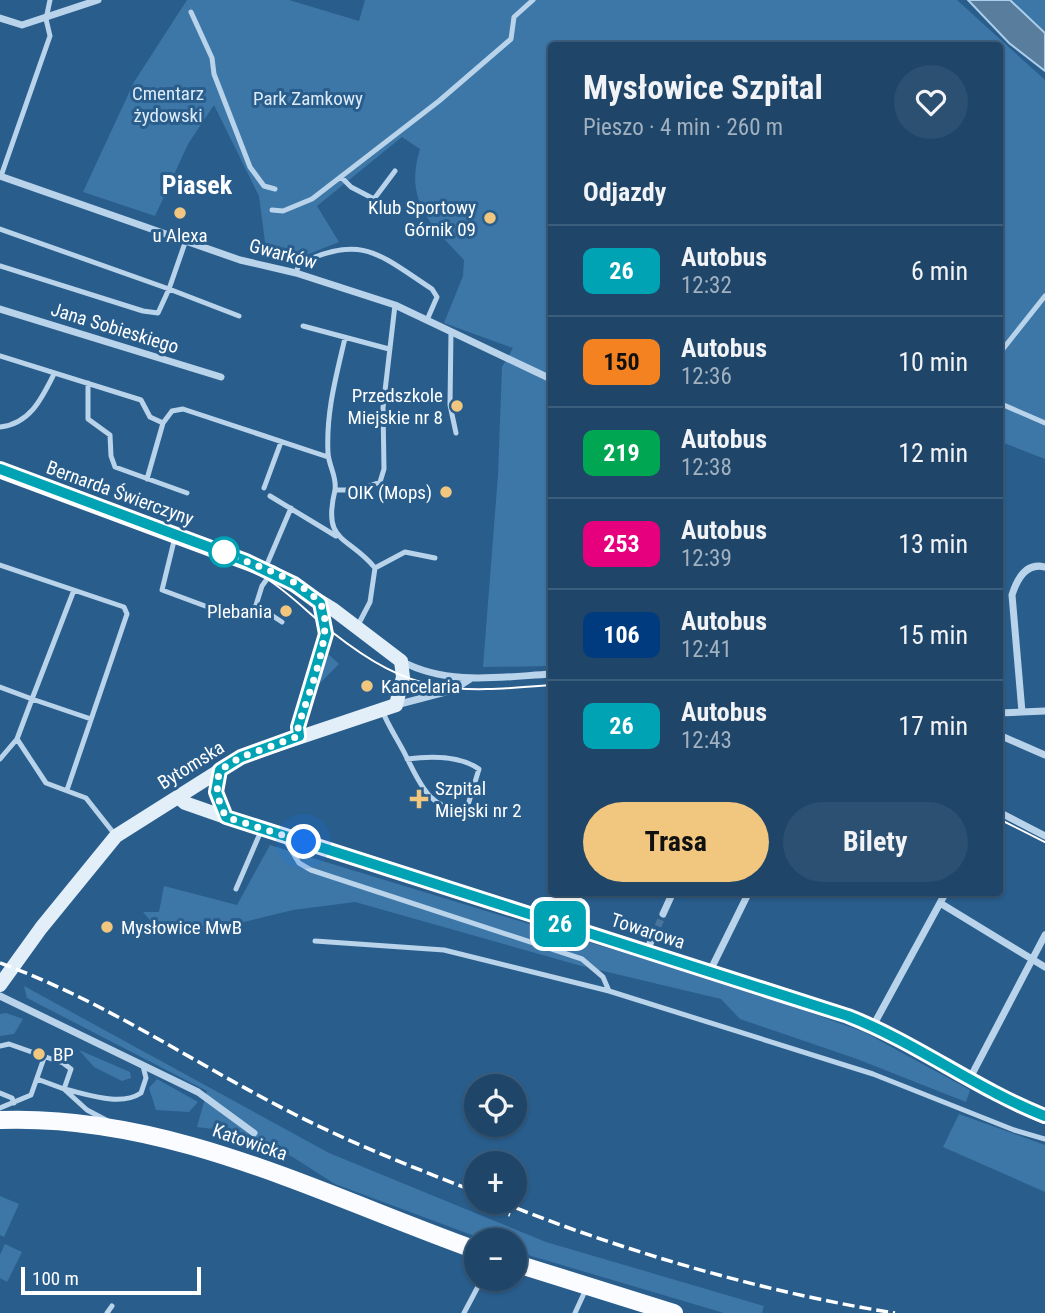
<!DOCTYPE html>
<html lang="pl">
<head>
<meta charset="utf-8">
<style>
	body { margin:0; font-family:"Roboto Condensed",sans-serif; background:#2c5071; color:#f1f3f6; height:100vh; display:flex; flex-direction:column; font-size:26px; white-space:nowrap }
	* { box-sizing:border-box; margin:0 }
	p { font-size:23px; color:#a1b1c0 }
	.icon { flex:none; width:38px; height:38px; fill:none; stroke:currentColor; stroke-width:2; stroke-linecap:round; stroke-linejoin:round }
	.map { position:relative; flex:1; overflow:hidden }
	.panel { position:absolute; left:548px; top:42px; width:455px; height:854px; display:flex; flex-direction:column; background:#1f4669; border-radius:7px; box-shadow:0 2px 5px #0004,0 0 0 2px #3c5e7d }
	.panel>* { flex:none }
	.badge { padding:0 14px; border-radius:10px; font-size:24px; line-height:46px }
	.buttons { position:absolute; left:464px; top:1074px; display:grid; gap:14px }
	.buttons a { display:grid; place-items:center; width:63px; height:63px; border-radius:50%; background:#1f4669; box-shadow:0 2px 5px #0004,0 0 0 2px #3c5e7d; font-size:35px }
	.scale { position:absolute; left:21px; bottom:18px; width:180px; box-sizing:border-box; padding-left:7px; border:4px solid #fff; border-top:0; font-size:19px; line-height:24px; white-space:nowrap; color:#fff; -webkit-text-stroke:5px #295d8c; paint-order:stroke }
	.you { position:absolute; width:35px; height:35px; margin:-18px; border:5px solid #fff; border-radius:50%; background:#1a73e8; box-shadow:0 0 0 10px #1a73e833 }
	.map>.badge { position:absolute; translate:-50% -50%; box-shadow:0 0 0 4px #fff }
	h2 { padding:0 35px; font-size:26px; line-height:63px }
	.round { display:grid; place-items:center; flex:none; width:74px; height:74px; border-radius:37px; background:#2c5071 }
	.summary { display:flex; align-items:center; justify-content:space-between; height:119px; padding:0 35px }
	h1 { font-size:33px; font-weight:700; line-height:52px }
	.button { display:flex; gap:14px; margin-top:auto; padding:14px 35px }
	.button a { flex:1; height:80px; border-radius:42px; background:#f1c67e; color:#111; font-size:28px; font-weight:700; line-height:80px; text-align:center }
	.button a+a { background:#2c5071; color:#f1f3f6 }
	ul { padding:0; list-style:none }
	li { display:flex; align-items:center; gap:21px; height:91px; padding:0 35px; border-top:2px solid #3c5e7d }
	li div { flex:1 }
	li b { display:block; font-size:26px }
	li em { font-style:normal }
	li .badge { min-width:77px; font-weight:700; text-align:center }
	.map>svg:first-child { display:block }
</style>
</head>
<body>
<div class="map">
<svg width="1045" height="1313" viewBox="0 0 1045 1313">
	<rect width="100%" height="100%" fill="#295d8c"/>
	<path fill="#3d77a8" d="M187,0H289L359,21L365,0H957L1045,80V459L999,441V46H551V666L483,667L498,475L502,367L513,348L444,323L463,276L464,260C430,224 404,201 420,149L402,137L317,206L339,242L286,263L267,257L259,196L214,105L188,144L155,216L83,192L134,82Z
		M1010,0H1045V33Z
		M326,652L339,664L315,688Z
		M270,845L759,994L864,1032L970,1090L966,1102L857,1059L740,1019L721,999L578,965L355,902L293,910L207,931L156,927L143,912H159L164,886L237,905Z
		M24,986L329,1153L546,1242L764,1306L762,1313H724L518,1252L515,1250L514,1241H488L335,1184L291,1156L229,1131L197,1127L207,1091L27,998Z
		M6,1013L23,1019L14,1034L0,1036V1014Z
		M79,1050L130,1072L131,1078L122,1081L94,1067Z
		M157,1079L198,1102L189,1112L156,1110L149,1088Z
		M959,1114L1045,1145V1192L943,1147Z
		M0,1196L19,1204L4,1237L0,1235Z
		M5,1244L22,1252L7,1282L0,1278V1255Z"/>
	<path fill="#597d9d" stroke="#acceea" stroke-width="2" d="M968,0H1010L1045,33V71L1009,43Z"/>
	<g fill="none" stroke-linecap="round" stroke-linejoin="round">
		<path stroke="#49759d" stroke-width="7" stroke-dasharray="7 3.5" stroke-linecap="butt" d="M654,936L663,914"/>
		<path stroke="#b8d3ea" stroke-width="5" d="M191,12L212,58L214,74L250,167L264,186L275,189
			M1,176L50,36L46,19L50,0
			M341,177L351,187L374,199L395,171
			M272,210L283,211L312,199L439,101L511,39L514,17L533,0
			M0,229L169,289L186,240
			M0,266L143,311L158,313L169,289L239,316
			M296,273L299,264C362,233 380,255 432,289L437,297L427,320
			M303,326L389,349
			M451,331L450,405L456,433
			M999,354L1045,296
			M0,356L141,400L150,417L163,423L147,479
			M88,383V419L110,435L111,456L115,467L187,493
			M999,403L1045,423
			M163,423L172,411L183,409L328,457
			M0,427C30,424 42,398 54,374
			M264,488L281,442
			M335,490C337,476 329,467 328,453C326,412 336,377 345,338
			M270,496L336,536
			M175,537L162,590L224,613
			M0,565L124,607L127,614L67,790
			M375,568L405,552L435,558
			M265,569L291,508
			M272,572L262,586L256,605L282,622
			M74,590L32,699L91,719
			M357,627L370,602L375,568C348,535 322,544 335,490H359L380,482L384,469L383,408L395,305
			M0,687L32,699L17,739L0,759
			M382,710C389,728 399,741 407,758C420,784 432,814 467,808L479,769C459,755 430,756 407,759
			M17,739L46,783L86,798L116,836
			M285,840L299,863L311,870L582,959L603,977L609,991
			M236,889L261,831
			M315,941L444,950L609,991L873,1074L1014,1130L1045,1139
			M0,1046L9,1044L63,1063L71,1069L64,1089C87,1094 120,1107 141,1093L146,1078L143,1066
			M37,1079L64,1089L87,1110L108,1121
			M0,1093L12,1098L14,1103
			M0,1108L31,1095L44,1058
			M107,1313L112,1306
			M464,1313L482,1279
			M575,1313L586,1289"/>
		<path stroke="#b8d3ea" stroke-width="7" d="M0,18L22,25L98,0
			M0,176L240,260L296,273L395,305L551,379
			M0,309L221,377
			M401,661C448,686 500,677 551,674
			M396,705L453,690L470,679
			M1022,712L1012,595C1017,579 1026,562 1045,567
			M999,713L1045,711
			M999,735L1045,755
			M999,812L1045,836
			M940,903L1045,967
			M663,914L673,892
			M554,922L566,892
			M646,951L654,936
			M710,971L749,892
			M0,996L198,1092L254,1133
			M873,1026L946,892
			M969,1080L1045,935"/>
		<path stroke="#e2eef8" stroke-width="14" d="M0,469L272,572L334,610L401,661L403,677L396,705L241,757L116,836L41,928L0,985
			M299,736L298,727L326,634L320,603
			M220,770L216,792L225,817
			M178,797L185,803L225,817L848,1016C917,1043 976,1089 1045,1117"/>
		<path stroke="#fafcff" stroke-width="18" d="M0,1120C169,1114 320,1194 476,1250
			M514,1263L674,1313"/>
		<path stroke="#fff" stroke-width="2" d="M0,478L261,575C288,591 308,613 332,632C413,696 453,693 551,685
			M999,819L1045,842"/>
		<path stroke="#fff" stroke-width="3.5" stroke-dasharray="12 5" stroke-linecap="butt" d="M0,963C105,1001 195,1064 294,1114C353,1144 415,1168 476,1192
			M477,1202L510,1215
			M501,1202C622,1251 766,1293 895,1313"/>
	</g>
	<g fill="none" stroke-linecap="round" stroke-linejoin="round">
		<g stroke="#fff" stroke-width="16">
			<path id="line" d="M0,469L246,561L294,584L320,603L326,634L298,727L299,736L241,757L220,770L216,792L226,817L848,1016C917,1043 976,1089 1045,1116"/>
		</g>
		<use href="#line" stroke="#00a3b4" stroke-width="10"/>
		<path stroke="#fff" stroke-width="7" stroke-dasharray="0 12.6" d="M224,552C253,566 297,576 319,602C338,625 306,700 298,727L299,736L241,757L220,770C215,788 217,800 226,817L304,842"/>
	</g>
	<g fill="#f1c67e" stroke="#295d8c" stroke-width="2.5">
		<circle cx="180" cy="213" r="7"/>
		<circle cx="490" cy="218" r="7"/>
		<circle cx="457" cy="406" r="7"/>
		<circle cx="446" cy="492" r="7"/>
		<circle cx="286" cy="611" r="7"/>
		<circle cx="367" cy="686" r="7"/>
		<path d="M415.5 788.5h7v7h7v7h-7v7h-7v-7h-7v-7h7z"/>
		<circle cx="107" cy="927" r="7"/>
		<circle cx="39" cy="1054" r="7"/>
	</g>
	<circle fill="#fff" stroke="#00a3b4" stroke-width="3.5" cx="224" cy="552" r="14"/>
	<g text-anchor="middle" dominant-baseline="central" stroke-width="6" stroke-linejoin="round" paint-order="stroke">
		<g font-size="19" fill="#dcebf8" stroke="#295d8c">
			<text x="168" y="93">Cmentarz<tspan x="168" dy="22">żydowski</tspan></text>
			<text x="308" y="98">Park Zamkowy</text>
		</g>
		<g font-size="19" fill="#fff" stroke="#295d8c" text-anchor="end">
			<text x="476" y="207">Klub Sportowy<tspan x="476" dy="22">Górnik 09</tspan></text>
			<text x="180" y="235" text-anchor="middle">u Alexa</text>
			<text x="443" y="395">Przedszkole<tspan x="443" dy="22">Miejskie nr 8</tspan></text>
			<text x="432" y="492">OIK (Mops)</text>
			<text x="272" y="611">Plebania</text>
			<text x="381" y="686" text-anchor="start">Kancelaria</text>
			<text x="435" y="788" text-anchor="start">Szpital<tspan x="435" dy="22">Miejski nr 2</tspan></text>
			<text x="121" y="927" text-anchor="start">Mysłowice MwB</text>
			<text x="53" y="1054" text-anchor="start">BP</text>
		</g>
		<g font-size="19" fill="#fff" stroke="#295d8c">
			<text transform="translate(283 254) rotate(15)">Gwarków</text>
			<text transform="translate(115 328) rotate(17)">Jana Sobieskiego</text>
			<text transform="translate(120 493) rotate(20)">Bernarda Świerczyny</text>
			<text transform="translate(191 765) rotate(-32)">Bytomska</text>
			<text transform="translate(648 931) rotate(18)">Towarowa</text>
			<text transform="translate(250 1142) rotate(19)">Katowicka</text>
		</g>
		<g font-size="26" font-weight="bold" fill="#fff" stroke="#295d8c">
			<text x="197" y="185">Piasek</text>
		</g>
	</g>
</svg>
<div class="buttons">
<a><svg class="icon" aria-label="locate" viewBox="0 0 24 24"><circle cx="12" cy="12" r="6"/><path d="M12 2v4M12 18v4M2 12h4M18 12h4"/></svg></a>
<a>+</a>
<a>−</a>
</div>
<div class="scale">100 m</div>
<div class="you" style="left:304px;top:842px"></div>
<b class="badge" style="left:560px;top:924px;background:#00a3b4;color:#fff">26</b>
<section class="panel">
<div class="summary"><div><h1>Mysłowice Szpital</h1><p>Pieszo · 4 min · 260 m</p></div><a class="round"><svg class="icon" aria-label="heart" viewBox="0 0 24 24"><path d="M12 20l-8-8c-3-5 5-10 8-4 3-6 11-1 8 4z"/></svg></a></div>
<h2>Odjazdy</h2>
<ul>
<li><span class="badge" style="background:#00a3b4;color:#fff">26</span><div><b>Autobus</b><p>12:32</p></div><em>6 min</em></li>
<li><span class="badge" style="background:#f58220;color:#111">150</span><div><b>Autobus</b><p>12:36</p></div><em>10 min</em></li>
<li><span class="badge" style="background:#00a651;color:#fff">219</span><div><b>Autobus</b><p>12:38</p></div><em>12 min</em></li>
<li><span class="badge" style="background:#e6007e;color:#fff">253</span><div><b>Autobus</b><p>12:39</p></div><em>13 min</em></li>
<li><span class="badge" style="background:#003b80;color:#fff">106</span><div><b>Autobus</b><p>12:41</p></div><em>15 min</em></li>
<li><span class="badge" style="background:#00a3b4;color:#fff">26</span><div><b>Autobus</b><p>12:43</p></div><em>17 min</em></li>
</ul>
<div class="button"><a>Trasa</a><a>Bilety</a></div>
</section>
</div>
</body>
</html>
